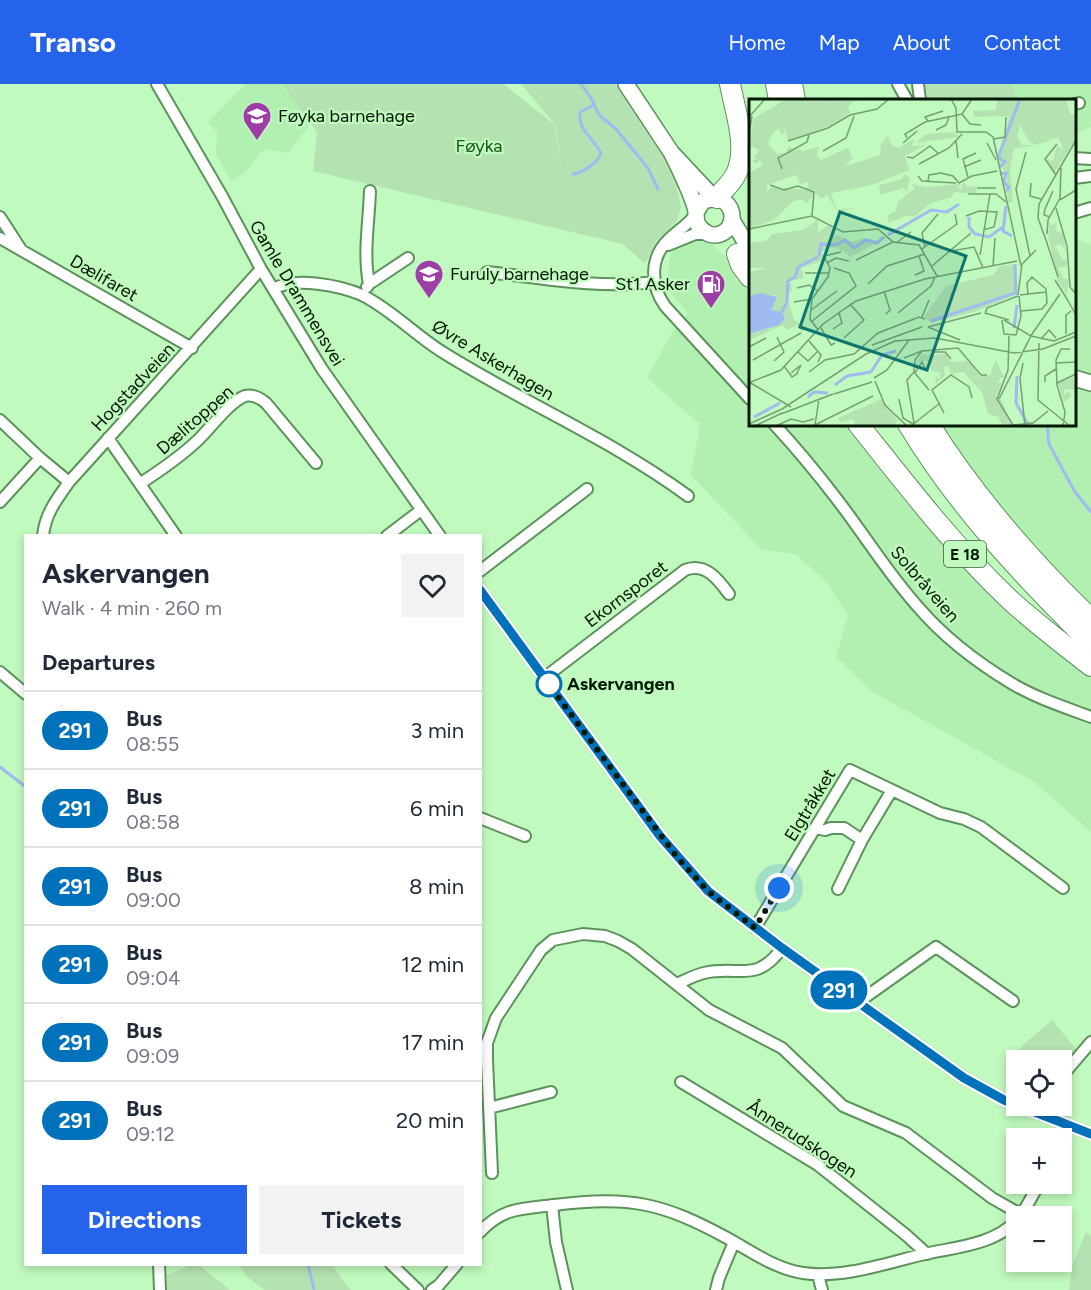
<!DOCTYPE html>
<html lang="en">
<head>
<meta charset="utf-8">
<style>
	body { margin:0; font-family:Figtree,sans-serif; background:#f2f2f3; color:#1f2937; height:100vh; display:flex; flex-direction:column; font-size:22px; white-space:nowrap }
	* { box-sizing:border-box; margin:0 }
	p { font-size:20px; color:#747a83 }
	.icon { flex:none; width:33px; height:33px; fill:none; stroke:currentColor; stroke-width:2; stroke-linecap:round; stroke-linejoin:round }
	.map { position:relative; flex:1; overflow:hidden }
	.sheet { position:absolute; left:24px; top:450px; width:458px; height:732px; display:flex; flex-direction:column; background:#fff; border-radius:0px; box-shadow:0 3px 9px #0003 }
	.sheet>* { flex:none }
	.badge { padding:0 12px; border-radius:20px; font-size:21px; line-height:39px }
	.fabs { position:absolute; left:1006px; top:966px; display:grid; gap:12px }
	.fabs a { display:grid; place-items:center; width:66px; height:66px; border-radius:0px; background:#fff; box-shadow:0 3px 9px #0003; font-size:30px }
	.you { position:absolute; width:30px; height:30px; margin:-15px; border:4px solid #fff; border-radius:50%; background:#1a73e8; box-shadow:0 0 0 9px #1a73e833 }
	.map>.badge { position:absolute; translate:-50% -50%; box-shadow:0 0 0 3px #fff }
	h2 { padding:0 18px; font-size:22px; line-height:54px }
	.round { display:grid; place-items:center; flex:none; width:63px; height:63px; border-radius:0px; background:#f2f2f3 }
	.head { display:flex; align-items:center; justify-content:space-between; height:102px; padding:0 18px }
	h1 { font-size:28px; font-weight:700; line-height:45px }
	.cta { display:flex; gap:12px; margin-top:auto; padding:12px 18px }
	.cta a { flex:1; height:69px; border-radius:0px; background:#2563eb; color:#fff; font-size:24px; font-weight:700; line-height:69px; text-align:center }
	.cta a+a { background:#f2f2f3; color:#1f2937 }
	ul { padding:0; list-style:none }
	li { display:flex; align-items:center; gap:18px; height:78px; padding:0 18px; border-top:2px solid #e0e1e3 }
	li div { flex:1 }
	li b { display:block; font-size:22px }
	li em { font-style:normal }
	li .badge { min-width:66px; font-weight:700; text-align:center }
	header { display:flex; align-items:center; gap:36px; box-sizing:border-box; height:84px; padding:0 30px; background:#2563eb; color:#fff }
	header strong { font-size:28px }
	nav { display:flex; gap:33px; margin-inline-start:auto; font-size:21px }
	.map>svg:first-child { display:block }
</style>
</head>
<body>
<header>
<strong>Transo</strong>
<nav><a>Home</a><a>Map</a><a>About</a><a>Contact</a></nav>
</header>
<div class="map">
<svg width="1091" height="1206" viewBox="0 0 1091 1206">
	<rect width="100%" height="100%" fill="#c1fabe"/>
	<path fill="#b1f0b0" d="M245,0H282L311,39L288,69L267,65L261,68L247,87L231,97L216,71L217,48L208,38Z
		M1005,0H1091V43L1075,51L1074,16H1010Z
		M1075,154L1091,161V524L1016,441L938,341L1074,340Z
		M696,155L711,159L726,174L750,210V340L849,341L1091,590V748L1034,698L871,607L836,573L848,532L828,500L796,470L762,466L691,391L700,340L647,294L673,247L688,230L667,204L670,171L680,160Z"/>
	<path fill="#b5e2b3" d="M282,0H503L554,40L562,86L555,40L521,0H615L669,80L679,101L677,105L681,123L677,137L656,157L645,180L623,160L313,87L317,48Z
		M923,0H1011L1017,16H920Z
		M1052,936L1076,965L1062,981V976H1019L1014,973L1024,960Z
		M1086,1148L1091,1152V1206H1069L1072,1183Z
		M193,1180L199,1181L230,1206H166L167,1191Z
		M239,1181H333L340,1193L351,1206H265L248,1194Z"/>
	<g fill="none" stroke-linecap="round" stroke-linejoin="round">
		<path stroke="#a0bbef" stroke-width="3" d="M581,0L591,14L599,31L616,45L648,84L658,105
			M573,90C584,88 598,79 601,69C594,55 577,45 580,28L594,21
			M1047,340L1049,360L1075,408L1091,428
			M0,683L26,703
			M308,1180L314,1206"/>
		<g stroke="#5c925b" stroke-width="14">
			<path id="street" d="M157,0L222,112L261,185L322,285L440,452
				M898,0L907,16
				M918,0L920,16
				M1074,20L1079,19
				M1074,74L1091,75
				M1074,94L1091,92
				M1074,129L1091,124
				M696,130C688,141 677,147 668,156C649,175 651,202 665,222L750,315
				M0,133L20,164
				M0,154L192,264
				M668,161L695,150H708
				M487,188C541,194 599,205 654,198
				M369,200C363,169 369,138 370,107
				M367,203L369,200L408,174
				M274,205C294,192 341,202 362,211C392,226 416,252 444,269C524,319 612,356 688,412
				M0,336L40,374L69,398
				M774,340C796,364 817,389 836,414C864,450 888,490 919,524C944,553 978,579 1011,599C1036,614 1064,623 1091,633
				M108,354L176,452
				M141,399C161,386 180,373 197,357C210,345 229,318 245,312C253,310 260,314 266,319L316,379
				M0,418L40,374
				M43,452C45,430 57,415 69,398L261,185
				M387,452L421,426
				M480,487L587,405
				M480,506L660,752L708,807L782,864L964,994L1004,1016L1091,1050
				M0,588L26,610
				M544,594L685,486C705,478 718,495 729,510
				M480,734L525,752
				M815,744L825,746L831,744H844L862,756
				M838,805L862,756L892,706
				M755,844L850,686L940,729L964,735L981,743L1063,804
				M677,900C686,896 695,891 704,889C739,881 756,900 782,864
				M857,919L936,863L1013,917
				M1062,992L1091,958
				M681,998L818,1081L906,1151L927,1170
				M489,1024L551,1008
				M1061,1054L1067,1041
				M492,1089L487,976V959L496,934L541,866L553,856L583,850L605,852L618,857L632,865L709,926L782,964L843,1022L906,1049L992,1114L1022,1131
				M552,1121L556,1158L567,1206
				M1021,1132L1039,1100
				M480,1148C503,1123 523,1125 554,1121C631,1112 661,1118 729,1155C752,1168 776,1185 803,1189C844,1195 889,1178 929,1169C958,1163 995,1160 1017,1136
				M159,1180L160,1206
				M391,1180L418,1206
				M818,1191L822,1206
				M432,1206L439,1201L457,1180
				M716,1206L719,1194L734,1158"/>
		</g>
		<g stroke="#5c925b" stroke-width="18">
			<path id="secondary" d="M626,0L671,68L714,114
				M671,68C680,86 689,104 695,123C697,129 695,135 698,141C701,145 704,148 709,150C732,157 743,122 717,114L703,117L697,127
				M732,136L750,166
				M1074,294L1091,299"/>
		</g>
		<g stroke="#5c925b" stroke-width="22">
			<path id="highway" d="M776,0L779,16
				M792,0L795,16
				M717,114C723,106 733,98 737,88C748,62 735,27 730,0
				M737,170L741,181L750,193
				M858,340C906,400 953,462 1009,515C1035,539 1063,560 1091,582
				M908,340C958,423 1023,492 1091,559
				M929,340C974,412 1030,476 1091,535"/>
		</g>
		<use href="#street" stroke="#fff" stroke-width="10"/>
		<use href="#secondary" stroke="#fff" stroke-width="15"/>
		<use href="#highway" stroke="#fff" stroke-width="20"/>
	</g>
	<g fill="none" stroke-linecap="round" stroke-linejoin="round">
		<g stroke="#fff" stroke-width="14">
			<path id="line" d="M480,506L660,752L708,807L782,864L964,994L1004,1016L1091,1050"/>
		</g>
		<use href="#line" stroke="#0072bc" stroke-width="9"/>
		<path stroke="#041904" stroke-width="6" stroke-dasharray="0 10.8" d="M549,600L544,594L677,773L708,807L755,844L779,804"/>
	</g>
	<defs>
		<g id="school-pin" transform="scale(1.5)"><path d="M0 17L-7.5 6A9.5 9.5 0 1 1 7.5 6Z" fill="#9d3ea7" stroke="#c1fabe"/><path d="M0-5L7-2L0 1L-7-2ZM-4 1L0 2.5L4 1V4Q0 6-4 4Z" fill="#fff"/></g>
		<g id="fuel-pin" transform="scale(1.5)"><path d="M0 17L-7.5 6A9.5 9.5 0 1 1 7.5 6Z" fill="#9d3ea7" stroke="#c1fabe"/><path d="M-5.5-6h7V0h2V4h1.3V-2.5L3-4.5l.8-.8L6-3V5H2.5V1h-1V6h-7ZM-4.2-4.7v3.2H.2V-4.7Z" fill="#fff"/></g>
	</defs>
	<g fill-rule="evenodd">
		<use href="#school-pin" x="257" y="32"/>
		<use href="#school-pin" x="429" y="190"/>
		<use href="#fuel-pin" x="711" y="200"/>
	</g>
	<circle fill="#fff" stroke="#0072bc" stroke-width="3" cx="549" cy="600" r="12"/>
	<g text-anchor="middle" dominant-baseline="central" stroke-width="4.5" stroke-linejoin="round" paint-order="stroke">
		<rect fill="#c1fabe" stroke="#3d5c3c" stroke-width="1.5" x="944" y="457" width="42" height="26" rx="4.5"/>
		<g font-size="16" font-weight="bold" fill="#041904">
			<text x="965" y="470">E 18</text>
		</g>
		<g font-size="18" fill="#041904" stroke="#c1fabe" text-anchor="start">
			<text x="278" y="32">Føyka barnehage</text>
			<text x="450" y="190">Furuly barnehage</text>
			<text x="690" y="200" text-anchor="end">St1 Asker</text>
		</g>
		<g font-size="18" fill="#17551a" stroke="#c1fabe">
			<text x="479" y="62">Føyka</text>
		</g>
		<g font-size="18" fill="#041904" stroke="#c1fabe">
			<text transform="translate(104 194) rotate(30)">Dælifaret</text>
			<text transform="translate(297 209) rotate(59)">Gamle Drammensvei</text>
			<text transform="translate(493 276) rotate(31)">Øvre Askerhagen</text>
			<text transform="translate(133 303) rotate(-47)">Hogstadveien</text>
			<text transform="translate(195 336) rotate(-41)">Dælitoppen</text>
			<text transform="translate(925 500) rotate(49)">Solbråveien</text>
			<text transform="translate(626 510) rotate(-37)">Ekornsporet</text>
			<text transform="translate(810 721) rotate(-59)">Elgtråkket</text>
			<text transform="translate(802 1055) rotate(33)">Ånnerudskogen</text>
		</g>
		<g font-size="18" font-weight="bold" fill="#041904" stroke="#c1fabe" text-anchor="start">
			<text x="567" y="600">Askervangen</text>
		</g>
	</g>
	<g transform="translate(749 15)">
		<rect width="327" height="327" fill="#c1fabe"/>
		<path d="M37,0L105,2L99,8L101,14L82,26L44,41H39L36,30L33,38L30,30L25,32L19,45L28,55L37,54L40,47L48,52V49L54,52L70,48L68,56L72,61L99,49L104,59L97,65L100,66L131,56L132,45L139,37L143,46L150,49L165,40L163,47L177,46L156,57L160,71L123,86L82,94L88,111L110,108L89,113L78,96L73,100L66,94L58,104L52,100L43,103L25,121L0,130V74L14,66L11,61L7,65L3,61H8L5,59L10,51L1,47L4,20ZM47,76L51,85L59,83L58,91L22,88L18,93V86ZM248,0H317L321,15L327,16V39L305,74L297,60L304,62L308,47L315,51L309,38L288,46L280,43L271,26L268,37L273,46H286L265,50L261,71L264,103L259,104L258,79L251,63L260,17L226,18L224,12L247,11ZM205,33L210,38L166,44L178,35ZM155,75L161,79L158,93L154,89L131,96L130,86L153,80ZM215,82L217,88L228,87L226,95L205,93L203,98L182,104L166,117H156L140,124L138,117L147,112L149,103L165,90L163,85L178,88L213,85L208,88L212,91ZM69,120V134L79,126L86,131V135L73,141L88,136L103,143L114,139L127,144L131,138H138L102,158L87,148L80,149L73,153L75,161L52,169L55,179L41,182L43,190L38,196L45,221L58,229L52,233L48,226L38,231L34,226L0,241V235L22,229L31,215L22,211L26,196L0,197V173L19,169H0V144L17,142L23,135L54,131ZM301,121L302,127L308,123L307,132L314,135L317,152L311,145L306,147L314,161L318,160V172L317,167L309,169L315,180H320L318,196L309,182L299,137ZM267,165L268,195L228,212L182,224L175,218L197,187L244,176L251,167ZM180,252L184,256L197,255L202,263L220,262L231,278L241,276L247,261L255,278L251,279L249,284H253L246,298L252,300L263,327L253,325L249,318L239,315L233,293L214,273L202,275L200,268L194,267L196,277L186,286L187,276L190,281L191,274L182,271V263L175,262L179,259L166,266L173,255L181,256ZM324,278L327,291L315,290V295L321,292L322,298L315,303L309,284ZM133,300L148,321L145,327H107L104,320L91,323L89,319Z" fill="#b5e2b3" fill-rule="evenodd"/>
		<path d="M12,194L28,198L22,211L33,213L36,220L30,226L0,235V197Z" fill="#a0bbef"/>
		<path fill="none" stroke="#a0bbef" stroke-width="3" d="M251,68L256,63L250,59L251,53L271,0M251,75L257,74L255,83L260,89L257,92M257,107L254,132L263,137M220,118V128L226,135L240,138L254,128M139,136L182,111L198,113L210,105M70,157L72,145L87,146L96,141L105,149L117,141L128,144L135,138M266,165L267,196M33,213L38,203L39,182L46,178L49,168L69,158M182,222L266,194M265,229L268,206M268,277L267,304L280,327M86,286L98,277L122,273L133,256L147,252M59,298L65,293L79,294M5,318L31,304"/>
		<path fill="none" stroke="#75a074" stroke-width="1.5" d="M202,0L207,9L208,33H237L244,38L272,167M213,15L221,25L232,26M0,18L16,0M179,22L176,18L194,12M187,31L197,26L200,18M0,36L3,17M158,39L156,35L176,23L213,15L223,0M245,40L256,38L257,18M207,41L209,59M39,42L79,29L101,16L128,10L140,0M154,44L168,32M238,44L247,61M74,52L97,39L105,17M277,53L267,90L281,157M158,58L164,59L181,47L190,55M170,65L200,49L213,35M215,68L232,61M33,70L29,59L58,43L60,36M307,76L296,60L308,45M169,77L173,82L207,84M219,78L214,60L227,54M179,82L180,76L192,74L204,77L210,84L223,77L248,72M282,84L281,97L292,100M21,86L35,91L49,87L65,93L63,117M228,89H247M219,95H247L257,103M311,101L327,91M307,109L318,147L321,188L327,195M217,117L230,112L248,113L245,128L234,131M301,118L295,116L296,110L304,92M0,130L63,117L94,133L129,130L144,143L170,146L188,177M295,135L309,178M298,135L299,121L311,99L312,69M295,136L289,119L290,105L327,41M147,144L162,133M176,148L173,134L189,115M173,150L208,125L206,115M202,152L225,148L234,169M231,156L241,95M107,161L144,143M78,164L87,159L100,162M183,167L222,134M244,167L246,139M56,174H80M166,176L175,172L170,157M306,181L318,200M119,185L138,167L176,155M48,189L60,186L69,192M135,192L141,211L137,215M269,196L273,165L287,151M271,196L297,193M318,200L327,216M45,203L63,200M62,211L88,192M272,212L293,210L298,204L297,190L283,178L278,184L279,195M149,214L182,187L186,178M236,214L260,221M236,215L238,209L269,197M173,218L180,201M253,221L255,235L267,236L272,217L270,197M255,221L282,237L305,242L327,233M62,223L107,187L100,174L85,169M179,228L232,214M179,228L211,241M72,229L82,246L86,244M84,230L93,224L90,214M69,231L61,220L63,200L79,178L81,169L75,157L92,153M317,235V216L322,212M260,237L259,271L248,300L264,326L284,324L299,312M95,239L115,221L101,205M292,240L300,231L307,239M60,242L72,256L69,263M290,244L289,301L321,327M123,246L173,228M0,248L17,239M173,252L209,249L232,276H238M49,253L59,262L68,253M184,253H196L202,260M155,259L173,252L166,261L165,273L180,291M4,261L52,234M25,262L35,253L28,238M274,264L271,279L276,327M307,264L327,263M35,267L43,278L49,274M60,273L76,261L105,255L129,234L170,218L176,220M42,274L52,266L47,276M166,274L173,263L176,269M125,279L138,271L160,241M126,282L136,306L158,327M0,283L42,308M2,283L32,271L74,225L107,202L176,180L268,162M296,283V277L307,270M308,284L327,275M85,295L123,283M70,300L66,326L124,297M150,300L154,319L164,325M250,300L283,235L311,195M195,314L183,291L202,276L220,288L223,299M32,315L84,295M165,324L158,281L165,273M0,325L33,310L117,255L146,242L186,239L265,254L294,250L327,237M6,327L33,314M27,327L42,320L54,323L65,320M162,327L191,304M314,327L316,313L308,286L307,261L312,250H321"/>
		<path fill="#0f766e" fill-opacity="0.15" stroke="#0f766e" stroke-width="3" d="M91,113L217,157L178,271L51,228Z"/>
		<rect width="327" height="327" fill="none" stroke="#041904" stroke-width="3"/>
	</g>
</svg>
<div class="fabs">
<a><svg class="icon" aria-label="locate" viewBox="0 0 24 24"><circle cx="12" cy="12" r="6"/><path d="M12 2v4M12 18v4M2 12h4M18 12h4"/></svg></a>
<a>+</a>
<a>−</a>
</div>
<div class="you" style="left:779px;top:804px"></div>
<b class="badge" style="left:839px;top:906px;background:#0072bc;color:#fff">291</b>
<section class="sheet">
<div class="head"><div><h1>Askervangen</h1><p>Walk · 4 min · 260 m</p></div><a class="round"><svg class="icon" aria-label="heart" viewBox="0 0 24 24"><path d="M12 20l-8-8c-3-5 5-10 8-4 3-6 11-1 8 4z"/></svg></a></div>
<h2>Departures</h2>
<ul>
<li><span class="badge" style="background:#0072bc;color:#fff">291</span><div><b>Bus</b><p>08:55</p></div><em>3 min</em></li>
<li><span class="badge" style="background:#0072bc;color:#fff">291</span><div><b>Bus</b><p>08:58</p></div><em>6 min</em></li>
<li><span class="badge" style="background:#0072bc;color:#fff">291</span><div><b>Bus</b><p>09:00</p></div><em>8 min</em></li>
<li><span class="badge" style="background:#0072bc;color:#fff">291</span><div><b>Bus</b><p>09:04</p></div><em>12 min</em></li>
<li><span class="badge" style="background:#0072bc;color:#fff">291</span><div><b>Bus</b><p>09:09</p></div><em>17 min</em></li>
<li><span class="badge" style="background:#0072bc;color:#fff">291</span><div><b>Bus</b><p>09:12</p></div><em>20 min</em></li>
</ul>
<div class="cta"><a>Directions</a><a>Tickets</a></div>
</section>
</div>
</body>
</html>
